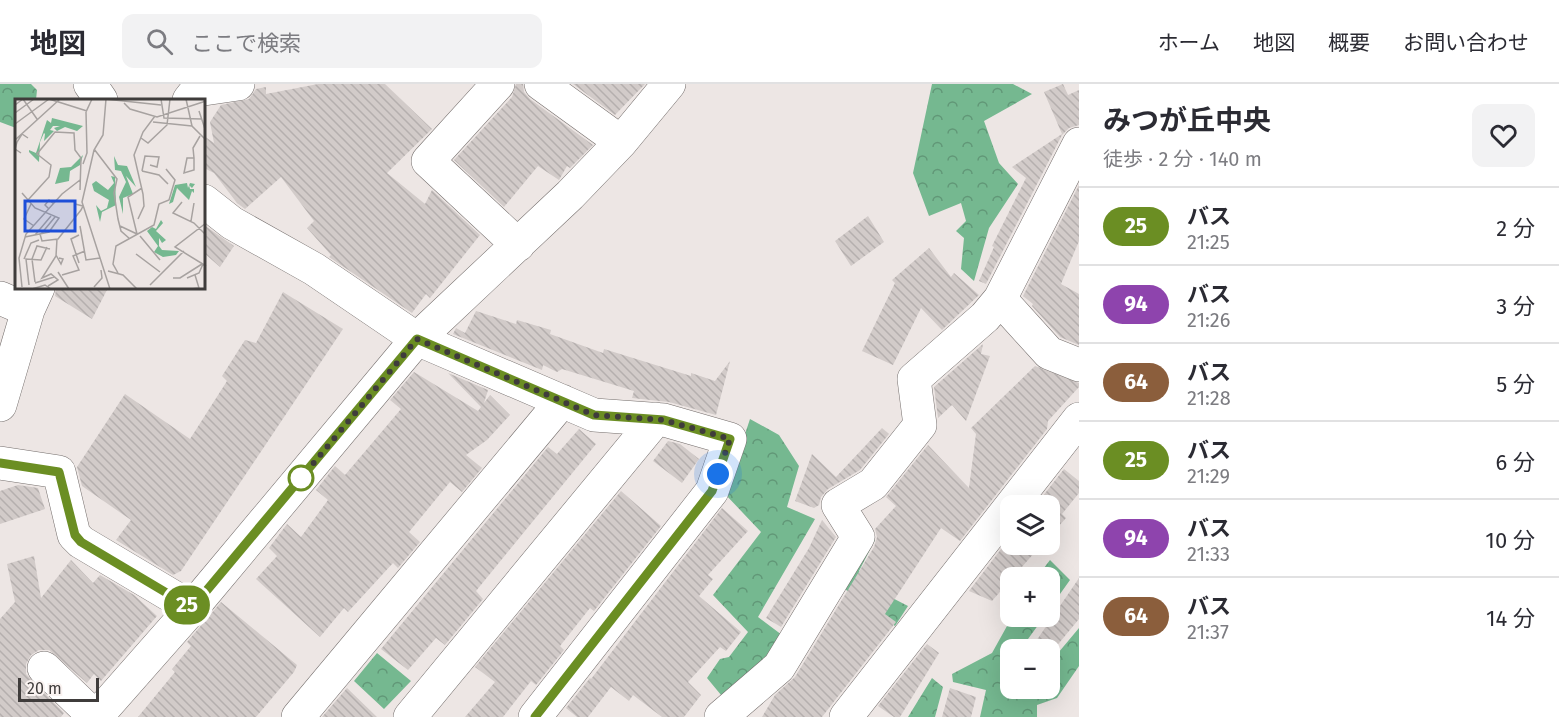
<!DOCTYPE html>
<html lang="ja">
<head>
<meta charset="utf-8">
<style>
	body { margin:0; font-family:"Fira Sans","Noto Sans JP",sans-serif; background:#f2f2f3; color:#2b2b33; height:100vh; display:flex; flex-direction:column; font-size:22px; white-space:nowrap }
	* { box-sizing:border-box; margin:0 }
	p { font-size:20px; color:#7c7c81 }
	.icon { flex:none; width:33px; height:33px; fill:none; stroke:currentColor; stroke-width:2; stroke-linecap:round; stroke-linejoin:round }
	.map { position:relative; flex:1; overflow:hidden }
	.details { display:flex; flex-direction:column; background:#fff; width:480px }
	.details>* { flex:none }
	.badge { padding:0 12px; border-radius:20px; font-size:21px; line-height:39px }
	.fabs { position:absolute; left:1000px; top:411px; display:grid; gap:12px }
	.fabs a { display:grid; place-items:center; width:60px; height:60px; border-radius:12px; background:#fff; box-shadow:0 6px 24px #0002; font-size:30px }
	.scale { position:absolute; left:18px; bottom:15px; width:81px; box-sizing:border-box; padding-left:6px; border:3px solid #3f3c3b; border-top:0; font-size:16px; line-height:21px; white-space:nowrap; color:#3f3c3b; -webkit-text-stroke:4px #faf3f1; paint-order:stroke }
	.you { position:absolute; width:30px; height:30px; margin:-15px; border:4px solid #fff; border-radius:50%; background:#1a73e8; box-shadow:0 0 0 9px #1a73e833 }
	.map>.badge { position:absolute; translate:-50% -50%; box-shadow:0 0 0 3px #fff }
	.round { display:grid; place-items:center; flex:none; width:63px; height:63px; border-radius:12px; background:#f2f2f3 }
	.overview { display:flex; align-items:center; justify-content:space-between; height:102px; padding:0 24px }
	h1 { font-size:28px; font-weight:700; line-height:45px }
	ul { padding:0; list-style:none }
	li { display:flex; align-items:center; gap:18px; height:78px; padding:0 24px; border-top:2px solid #e1e1e2 }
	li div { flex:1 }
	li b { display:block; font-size:22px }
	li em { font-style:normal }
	li .badge { min-width:66px; font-weight:700; text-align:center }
	header { display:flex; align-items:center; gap:36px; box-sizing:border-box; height:84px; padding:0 30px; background:#fff; border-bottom:2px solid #e1e1e2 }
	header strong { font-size:28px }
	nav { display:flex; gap:33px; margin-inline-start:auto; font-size:21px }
	.search { width:420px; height:54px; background:#f2f2f3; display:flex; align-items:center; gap:15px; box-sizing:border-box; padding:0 21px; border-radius:12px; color:#7c7c81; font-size:22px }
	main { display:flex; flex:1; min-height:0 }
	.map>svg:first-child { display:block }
</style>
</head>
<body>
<header>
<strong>地図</strong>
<div class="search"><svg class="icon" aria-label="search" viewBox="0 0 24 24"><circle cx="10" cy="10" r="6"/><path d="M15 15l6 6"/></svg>ここで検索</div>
<nav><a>ホーム</a><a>地図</a><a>概要</a><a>お問い合わせ</a></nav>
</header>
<main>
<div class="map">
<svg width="1079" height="633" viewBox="0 0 1079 633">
	<defs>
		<pattern id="forest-crowns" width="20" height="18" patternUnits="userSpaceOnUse" patternTransform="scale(1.5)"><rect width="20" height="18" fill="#75b890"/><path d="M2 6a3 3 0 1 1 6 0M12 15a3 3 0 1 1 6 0" fill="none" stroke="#619777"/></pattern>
		<pattern id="building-back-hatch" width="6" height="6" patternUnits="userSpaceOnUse" patternTransform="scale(1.5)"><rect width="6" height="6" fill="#d2cbc9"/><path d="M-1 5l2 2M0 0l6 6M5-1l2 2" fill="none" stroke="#b5afae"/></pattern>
	</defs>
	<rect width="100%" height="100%" fill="#ede6e4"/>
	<path fill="url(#forest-crowns)" d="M0,0H31L37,6L36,16H16V44L0,38Z
		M932,0H1013L1032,10L984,37L999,79L1018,100L989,144L974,197L961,185L964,154L956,147L966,137L961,119L929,132L913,89Z
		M750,335L779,351L799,382L787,423L815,435L758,533L786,554L726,617L707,594L720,575L729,573L748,548L713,511L761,448L725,410Z
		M866,449L875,456L859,487L873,496L871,503L908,522L895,542L838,500Z
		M1050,476L1070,496L1050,524V494L1037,493Z
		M1012,533H1044L1028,555L1041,565L1011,566V604H1050V573L1053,575L1079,544V582L1057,614L1037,621V633H980L986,606L953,598L952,590L992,569Z
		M377,569L411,597L384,625L354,597Z
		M932,594L943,603L935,633H908Z"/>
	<path fill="url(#building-back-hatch)" d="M318,0H385L432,45L387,89L425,120L432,106L480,151L430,214L426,210L412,229L329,173L331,171L307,144L314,137L281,93L245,125L237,119L214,89L204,84V52L214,59L210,38L221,21L249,15L256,5L266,3V10Z
		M516,0H523L524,8L530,15L593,61L570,84L567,82L559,96L538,82L504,123L454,76L512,13Z
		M573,0H645L615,31Z
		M1063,0L1068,11L1079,6V41L1069,44L1062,51L986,200L979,197L994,163L992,162L1026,94L1012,83L1062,50L1044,8Z
		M1079,101V157L1061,200L1079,210V261L1060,253L1032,222L1033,220L1023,212Z
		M868,132L884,158L851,182L835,157Z
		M204,141L234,162L220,183L204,169Z
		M929,164L951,193L954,189L979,211L942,246L921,224L893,281L862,267L895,199L892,196Z
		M56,204H108L92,235L55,212Z
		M283,208L343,245L181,487L173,491L116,456L131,436L82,402L77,383L125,310L190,355L227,297L222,292L245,256L256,259Z
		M476,227L516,240L517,236L551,246L550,250L603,269L604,265L691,292V289L715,297L730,277L716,331L669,318L632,314L634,307L562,285L557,288L543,281L542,286L453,250L456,244L465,249Z
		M983,260L981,270L990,272L966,337L952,321L938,334L934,303Z
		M1035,282L1079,299V303L1048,337L1047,345L960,457L941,444L885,530L896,538L822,633H762L775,611L795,593L874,463L877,453L875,445L896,422L886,413L928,361L969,404L976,350L971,344Z
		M414,288L478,327L481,323L448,289L488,306L484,319L490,311L510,331L487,356L466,371L482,384L462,408L450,398L409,448L420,458L398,484L393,479L348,528L344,524L320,553L256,495L277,472L269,464L287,440L301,453L328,416L316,406L335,382L345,391L401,325L390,316Z
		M882,344L889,350L860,386L828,405L821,413L819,421L814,424L795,417L812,370L836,393Z
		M579,345L596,360L476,507L483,515L445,561L436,554L408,586L381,565L548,363L557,370Z
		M668,357L680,360L699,375L682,399L653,377Z
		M1064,385L1079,397V409L1062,430L1066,434L1050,452V422H1035Z
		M18,401L38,404L45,425L0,440V407Z
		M621,407L661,442L594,527L590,524L560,562L564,566L536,601L531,597L503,633H465L495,598L475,583Z
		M722,424L748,447L708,491L713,495L699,512L741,548L726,567L720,563L688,598L701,611L684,633H662L633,611L629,617L611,603L588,633H577L566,624L590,594L591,595Z
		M822,436L836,453L781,543L766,534L809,464Z
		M1011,452V460H1042L992,517L969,507Z
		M34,472L41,514L71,476L93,499L100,491L134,511L157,532L101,597L94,590L87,599L49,566H39L31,571L26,580V590L64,629L61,633H0V535L15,518L7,480Z
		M1079,494V535L1050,570V566H1030Z
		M221,518L297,581L294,588L256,633H138L175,588L172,585L191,562L187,558Z
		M927,560L939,569L900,633H894L878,622Z
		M347,604L377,633H322Z
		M950,604L976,613L971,633H942Z"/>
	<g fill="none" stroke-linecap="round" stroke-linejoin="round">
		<g stroke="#746e6c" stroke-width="34">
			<path id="minor" d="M90,0L101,16
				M498,0L428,77L518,161
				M541,0L621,58
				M189,16L197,6L238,0
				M204,117L232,139L314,185L417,255L594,331L664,336L730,355L712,407L535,633
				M0,214L28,226
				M1000,215L1049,269L1079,281
				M0,321L28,226L38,204
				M0,379L59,388L74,451L81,458L192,524
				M44,584L95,633
				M96,633L192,524L417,255L570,111L621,58L669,0
				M298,633L562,317
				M410,633L656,335
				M721,633L779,583L858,453L838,421L873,400L920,341L914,295L985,233L1000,215L1079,60
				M846,633L1079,335"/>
		</g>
		<use href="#minor" stroke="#fff" stroke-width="33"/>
	</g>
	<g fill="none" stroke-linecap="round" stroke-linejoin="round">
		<g stroke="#fff" stroke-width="14">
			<path id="line" d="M0,379L59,388L75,451L81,458L192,524L417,255L594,331L664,336L730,355L712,407L535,633"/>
		</g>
		<use href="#line" stroke="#6b8e23" stroke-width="9"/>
		<path stroke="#3f3c3b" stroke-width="6" stroke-dasharray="0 10.8" d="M301,394L297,399L417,255L594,331L664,336L730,355L718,390"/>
	</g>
	<circle fill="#fff" stroke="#6b8e23" stroke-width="3" cx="301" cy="394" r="12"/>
	<g transform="translate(15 15)">
		<rect width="190" height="190" fill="#ede6e4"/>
		<path d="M37,19L68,27L62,32L50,28L42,32L39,29L45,27H38L35,31L39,32L29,42L30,35L29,34L25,43L24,63L14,53V51L21,54L32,21L36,24ZM68,56L65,66L55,72L54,82L40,85L45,69L56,68ZM99,57L103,66L112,67L121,88L111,77L118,95L108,99V115L104,98L111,83L106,72L100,71ZM96,77L100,78L101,106L87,113L85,123L81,106L86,112L92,109L94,101L79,92L77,85L81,82L93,91L99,84ZM172,84L173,89L175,84L180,85L177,89L174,86L175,90H179V94L177,92L174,101L162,89L158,103L154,105L160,86ZM146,121L148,124L141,132L151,141L147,144L144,139V147L147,151L164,152L161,156L148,158L139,153L143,147L132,132L137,128L141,130Z" fill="#75b890"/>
		<path fill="none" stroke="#a7a2a0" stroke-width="1.5" d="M34,0L72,12M90,0L146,6M91,0L88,36L79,51L67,103L95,190M146,0L149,19L187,20M171,0L177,27L191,41M109,4L115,10L142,18L191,2M0,6L8,0L22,20M184,12L190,30M0,14L19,0M138,23L177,27M0,25L34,0M126,39L133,44L152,26L155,0M0,41L45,0M79,50L102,80L99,94L103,120L106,132L115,140M6,54L0,50L2,43L7,35L13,39M179,59H172L169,74L179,71V59L178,49L185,37M68,65L72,54L71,13L77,0M127,72L130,57L144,58L142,68L135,66M127,72L144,76L153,85M7,94L20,109L44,119L34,133L10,138M13,101L34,78L36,66L22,55L40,33L59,34L60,51L66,59L65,91M167,103L158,114L179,124L191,136M16,105L9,120L19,127M34,110L30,106L34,101L39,105M123,120L129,107L128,95L119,56L128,33L140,17M176,122L179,104M191,124L160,148L191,167M65,127L71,161L85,159M105,127L122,135M25,135L27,142L43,140L66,111L68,107L60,105M26,135L40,118M122,135L113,98L127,89M20,136L36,117M125,137L145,161M121,155L145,173M41,156L46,165L48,160L44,159M9,160L16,144L24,141M64,164L56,140L64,136M93,172L108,176L122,190M43,173L54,190M103,174L98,165L101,147L139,126L144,105L154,101L160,81L151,70M47,176L64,171L58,157L70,152M158,179H165L187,165M172,179L184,174L188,165M20,183L17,160L22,147L35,150M20,184L39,178M14,186L11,160L26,161L32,148M135,186L169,152M33,187L43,181L36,175L27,179L41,157L42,140M7,188L4,159L11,135L47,95L65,81M79,188L87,179L86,171M17,190L30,186L36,190M176,190L184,189L180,176"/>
		<path fill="#1d4ed8" fill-opacity="0.15" stroke="#1d4ed8" stroke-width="3" d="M10,102H60V132H10Z"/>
		<rect width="190" height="190" fill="none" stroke="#3f3c3b" stroke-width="3"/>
	</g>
</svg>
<div class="fabs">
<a><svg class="icon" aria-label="layers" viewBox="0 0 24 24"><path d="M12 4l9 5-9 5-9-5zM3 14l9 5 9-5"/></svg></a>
<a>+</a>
<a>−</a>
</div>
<div class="scale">20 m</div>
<div class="you" style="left:718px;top:390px"></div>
<b class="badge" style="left:187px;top:521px;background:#6b8e23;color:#fff">25</b>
</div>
<section class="details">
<div class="overview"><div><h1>みつが丘中央</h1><p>徒歩 · 2 分 · 140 m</p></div><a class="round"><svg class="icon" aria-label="heart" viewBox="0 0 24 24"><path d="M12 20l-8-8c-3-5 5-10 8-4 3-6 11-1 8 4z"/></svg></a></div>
<ul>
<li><span class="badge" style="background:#6b8e23;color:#fff">25</span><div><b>バス</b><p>21:25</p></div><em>2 分</em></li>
<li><span class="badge" style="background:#8e44ad;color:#fff">94</span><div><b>バス</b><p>21:26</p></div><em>3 分</em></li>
<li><span class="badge" style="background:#8b5e3c;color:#fff">64</span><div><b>バス</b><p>21:28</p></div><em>5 分</em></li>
<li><span class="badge" style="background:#6b8e23;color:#fff">25</span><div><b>バス</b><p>21:29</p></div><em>6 分</em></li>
<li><span class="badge" style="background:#8e44ad;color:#fff">94</span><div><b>バス</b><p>21:33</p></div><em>10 分</em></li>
<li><span class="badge" style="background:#8b5e3c;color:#fff">64</span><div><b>バス</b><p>21:37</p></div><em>14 分</em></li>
</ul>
</section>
</main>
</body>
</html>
